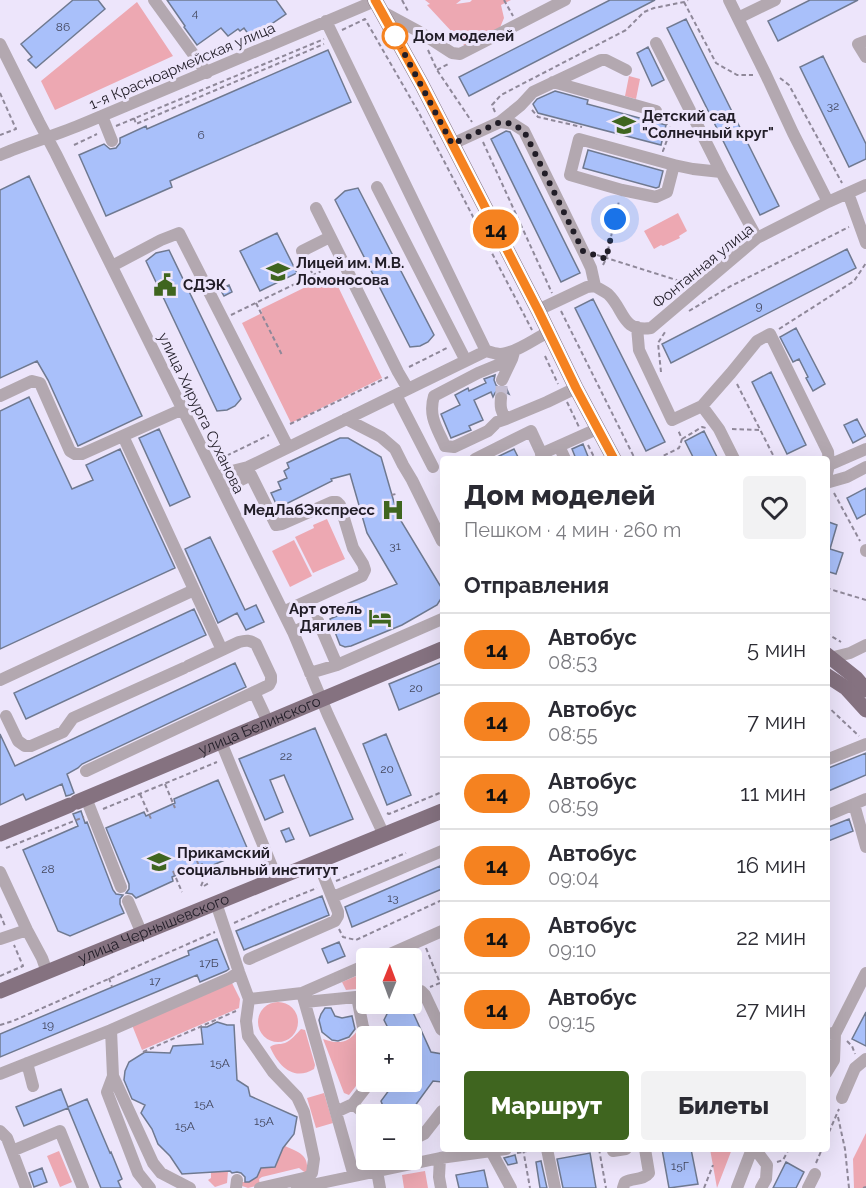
<!DOCTYPE html>
<html lang="ru">
<head>
<meta charset="utf-8">
<style>
	body { margin:0; font-family:Raleway,sans-serif; background:#f2f2f3; color:#2b2b33; height:100vh; display:flex; flex-direction:column; font-size:22px; white-space:nowrap }
	* { box-sizing:border-box; margin:0 }
	p { font-size:20px; color:#7c7c81 }
	.icon { flex:none; width:33px; height:33px; fill:none; stroke:currentColor; stroke-width:2; stroke-linecap:round; stroke-linejoin:round }
	.map { position:relative; flex:1; overflow:hidden }
	.side { position:absolute; left:440px; top:456px; width:390px; height:696px; display:flex; flex-direction:column; background:#fff; border-radius:6px; box-shadow:0 6px 24px #0002 }
	.side>* { flex:none }
	.badge { padding:0 12px; border-radius:20px; font-size:21px; line-height:39px }
	.needle { width:39px; rotate:1deg }
	.buttons { position:absolute; left:356px; top:948px; display:grid; gap:12px }
	.buttons a { display:grid; place-items:center; width:66px; height:66px; border-radius:6px; background:#fff; box-shadow:0 6px 24px #0002; font-size:30px }
	.you { position:absolute; width:30px; height:30px; margin:-15px; border:4px solid #fff; border-radius:50%; background:#1a73e8; box-shadow:0 0 0 9px #1a73e833 }
	.map>.badge { position:absolute; translate:-50% -50%; box-shadow:0 0 0 3px #fff }
	h2 { padding:0 24px; font-size:22px; line-height:54px }
	.round { display:grid; place-items:center; flex:none; width:63px; height:63px; border-radius:6px; background:#f2f2f3 }
	.head { display:flex; align-items:center; justify-content:space-between; height:102px; padding:0 24px }
	h1 { font-size:28px; font-weight:800; line-height:45px }
	.cta { display:flex; gap:12px; margin-top:auto; padding:12px 24px }
	.cta a { flex:1; height:69px; border-radius:6px; background:#3f651f; color:#fff; font-size:24px; font-weight:800; line-height:69px; text-align:center }
	.cta a+a { background:#f2f2f3; color:#2b2b33 }
	ul { padding:0; list-style:none }
	li { display:flex; align-items:center; gap:18px; height:72px; padding:0 24px; border-top:2px solid #e1e1e2 }
	li div { flex:1 }
	li b { display:block; font-size:22px }
	li em { font-style:normal }
	li .badge { min-width:66px; font-weight:700; text-align:center }
	.map>svg:first-child { display:block }
</style>
</head>
<body>
<div class="map">
<svg width="866" height="1188" viewBox="0 0 866 1188">
	<rect width="100%" height="100%" fill="#ede5fb"/>
	<path fill="#eda8b2" d="M425,0H461L456,4L470,2L472,0H511L501,5L504,18L499,30L465,46L427,5L430,4Z
		M137,2L173,56L55,110L41,81Z
		M629,76L640,79L636,99L625,96Z
		M678,213L687,231L679,236L680,238L663,246L661,245L654,249L644,231Z
		M332,274L382,378L291,423L242,323L262,313L261,309Z
		M327,519L345,559L313,573L295,537L314,528L313,525Z
		M294,540L312,576L290,587L272,551Z
		M366,972V988L346,990L342,982Z
		M232,983L240,999L239,1008L142,1050L132,1025Z
		M258 1022a20 20 0 1 1 40 0a20 20 0 1 1-40 0Z
		M301,1029L305,1030L315,1065L314,1069C293,1082 278,1065 270,1047C275,1043 279,1045 285,1043C292,1040 296,1034 301,1029Z
		M357,1031L366,1049V1073L349,1095L344,1093L323,1039C337,1044 348,1044 357,1031Z
		M324,1093L333,1123L316,1128L307,1098Z
		M866,1133V1188H854L853,1159Z
		M285,1146C301,1153 309,1155 307,1174L299,1168L262,1177L259,1179L260,1185L248,1188L242,1186L241,1182H249L257,1177L259,1168L275,1167L283,1148Z
		M710,1149H732L717,1188Z
		M59,1151L72,1182L60,1187L47,1156Z
		M228,1171L227,1183L215,1187L208,1180L211,1178V1172Z
		M425,1171L428,1188H404L402,1175Z"/>
	<path fill="#a9c0fa" stroke="#6f7990" stroke-width="1.5" d="M73,0H98L105,9L36,68L28,60L32,57L21,44Z
		M167,0H276L286,14L251,38L244,28L240,31L238,29L228,36L221,28L197,45L184,27L185,26Z
		M610,0H655L469,96L459,77Z
		M810,0H858L778,41L768,21Z
		M686,19L779,206L760,215L667,28Z
		M648,47L664,80L652,86L637,53Z
		M328,50L351,102L170,181L172,187L106,216L79,155L104,144L110,149L116,148L120,143V138L146,126L147,129Z
		M823,56L866,144V159L849,167L800,67Z
		M555,91L588,100L587,104L666,125L661,145L538,113L533,104L537,99Z
		M506,131L510,132L580,273L561,282L491,139Z
		M588,150L663,171L659,187L656,188L583,168Z
		M29,176L142,416L78,446L48,380L37,361L0,378V190Z
		M358,188L434,335L428,342L420,346L410,347L335,200L345,191Z
		M277,233L297,273L260,291L240,251Z
		M847,249L856,268L671,363L662,344Z
		M169,250L241,399L235,406L227,410L217,411L146,261L156,253Z
		M229,285L232,292L224,296L220,289Z
		M593,299L665,442L646,451L575,308Z
		M796,328L825,384L813,391L806,378L808,377L799,359L793,362L780,337Z
		M771,372L806,445L787,454L752,382Z
		M495,375L494,380L496,385L499,388L506,387L509,394L502,390H498L495,393L493,397L491,392L474,400L483,420L469,426L471,430L451,438L441,414L460,405L455,395L468,388L469,391L486,383L484,379Z
		M29,397L72,489L93,480L86,465L120,449L175,568L0,649V411Z
		M857,419L866,436L853,443L844,425Z
		M159,429L190,497L170,506L139,438Z
		M704,431L718,459H694L685,441Z
		M340,438H348L381,457L398,516L441,587L442,597L437,605L402,625L351,646L345,647L340,645L330,619L337,616L334,609L397,584L367,533L350,474L331,479L332,481L278,508L271,493L281,489L278,482L287,478L284,471L289,468L287,463Z
		M583,444L589,459H576L572,449Z
		M514,449L519,459H493Z
		M866,488V514L857,519L847,498Z
		M826,521L837,525L830,549L843,553L836,574L826,571Z
		M210,537L245,610L256,605L264,622L246,630L237,613L218,623L185,549Z
		M194,609L206,635L26,719L14,693Z
		M442,662V692L399,710L389,684Z
		M235,663L246,687L82,764L78,768L67,774L74,793L70,795L66,796L62,784L26,800L23,794L0,805V734L15,766Z
		M315,728L353,819L310,836L284,775L270,780L283,812L265,820L239,759Z
		M386,734L411,795L387,805L363,744Z
		M866,753V775L826,792V769Z
		M218,780L248,850L204,869L202,864L172,877L173,881L136,898L132,894L126,893L129,889V884L106,828L144,812L146,816L175,803L174,799Z
		M81,811L85,823L87,822L113,890L116,894L123,895L120,899V904L124,913L70,936L58,931L23,850L78,826L73,814Z
		M849,819L853,831L826,842V828Z
		M289,828L294,839L286,842L281,831Z
		M440,866L442,872V889L352,927L345,907Z
		M322,896L329,915L244,950L236,931Z
		M217,939L229,969L226,971L200,982L197,975L0,1057V1034L189,955L188,951Z
		M339,942L345,956L328,963L322,949Z
		M401,1005L411,1008L431,1052L442,1054V1082L433,1081L409,1114H386L381,1101L395,1082H411V1036H392L384,1020L388,1012Z
		M325,1008H331L335,1016L342,1018L352,1016L355,1029L349,1037L338,1041L332,1040L322,1032L319,1020L321,1014Z
		M866,1012V1046L852,1039Z
		M217,1022L227,1025H234L237,1080L248,1087L250,1096L297,1117L294,1134L283,1148L275,1167L261,1168L257,1177L249,1182H245V1177L241,1173L237,1172L232,1173L230,1171L182,1174L170,1156L158,1144L152,1129L141,1113L145,1105L132,1099L124,1080L125,1071L129,1062L145,1052L170,1053L173,1046L203,1044L201,1027H207Z
		M61,1089L68,1107L87,1099L110,1153L111,1152L122,1179L118,1181L121,1188H101L68,1108L24,1126L16,1107Z
		M662,1149H691L698,1184L669,1188Z
		M590,1153L596,1188H563L557,1159Z
		M515,1155L517,1163L508,1165L504,1158Z
		M541,1161L547,1188H540L536,1162Z
		M786,1162L804,1172L796,1188H773Z
		M42,1168L47,1182L34,1187L29,1173Z
		M484,1170L488,1188H459L456,1175Z"/>
	<g fill="none" stroke-linecap="round" stroke-linejoin="round">
		<path stroke="#c4bdd1" stroke-width="12" stroke-dasharray="12 6" stroke-linecap="butt" d="M501,398L502,380"/>
		<path stroke="#8f8899" stroke-width="2" stroke-dasharray="4.5 3" stroke-linecap="butt" d="M402,0L409,13
			M504,0L513,16
			M684,2L716,63L737,75H753
			M342,30L365,19L419,113L532,330
			M428,50L437,70L472,122
			M437,70L450,63
			M780,78L789,85L842,183
			M0,93L16,129L0,135
			M532,110L538,117L582,127
			M495,112L492,105L501,95L626,30L644,12L654,8L684,2L688,0
			M134,118L136,124L324,44
			M116,126L324,39
			M483,142L552,293
			M74,145L97,134
			M662,151H663L671,129L663,120
			M597,255L686,283
			M307,262L313,275
			M603,265L606,259L619,201
			M256,303L282,355
			M561,311L635,459
			M689,311L729,287L849,227
			M231,315L334,265
			M779,329L854,281L866,263
			M545,356L558,384
			M409,367L447,348
			M661,372L658,343L665,332
			M737,384L775,459
			M567,402L579,427
			M290,424L388,377
			M732,429L759,430
			M682,439L702,427L706,428
			M588,445L595,459
			M220,459L269,435
			M657,459L679,448L682,439L678,430
			M834,493L860,541
			M391,495L396,494
			M826,588L866,600
			M826,633L841,642
			M826,705L859,736
			M165,784L175,808
			M140,794L151,819
			M103,809L217,762
			M387,813L389,814L442,792
			M6,848L84,817
			M197,861L204,879L201,886
			M173,871L182,892
			M336,881L406,853
			M204,886L209,883
			M0,914L5,926
			M234,923L270,907L317,888
			M339,929L343,937L356,940L442,900
			M426,948L440,983L430,987
			M0,976L23,966L14,945
			M109,978L112,987
			M0,1025L13,1021L215,932
			M847,1041L852,1046L855,1054
			M143,1052L236,1011
			M838,1117L845,1149L849,1188
			M826,1139L839,1109
			M523,1149L530,1188
			M599,1149L606,1188
			M517,1153L538,1149
			M777,1162L783,1160L789,1149
			M816,1163L822,1149
			M704,1188L713,1165
			M863,1188L866,1187"/>
		<path stroke="#b3a8b0" stroke-width="12" d="M154,0L207,73
			M729,0L766,75L793,133L828,202
			M381,11L418,31L452,53L460,54L565,0
			M738,18L775,0
			M326,21L486,351
			M866,41L858,44L866,57
			M656,43L721,172L757,238
			M0,44L39,122L56,154L293,632L328,715L384,835
			M553,82L656,111
			M102,116L112,141
			M500,122L521,105L533,92L601,60H606L626,70
			M452,144L500,122L513,124L524,131L583,251L591,268L595,286
			M0,155C28,143 57,135 85,123C182,83 278,41 375,1
			M674,165L579,139L570,175L622,190L656,197L667,192L674,165L693,169L721,172
			M377,187L466,361
			M848,193L866,243
			M316,208L398,372L408,389
			M302,251L330,237
			M112,266L161,240L179,233L288,447
			M538,310L587,287L595,286C599,289 604,291 608,294C625,310 621,332 651,328L757,238L828,202L866,185
			M637,327L639,350L672,420L702,406L731,373L757,341L770,334L828,452L829,465L826,478
			M502,380L512,359
			M396,395L433,467
			M0,396L32,381L40,383L70,451L75,454H82L183,409
			M501,398C500,407 501,412 506,419L547,402L576,388
			M702,406L719,429L734,459
			M346,419L381,437L395,449L403,465L412,480L442,541
			M506,419L497,422L488,431L454,447L445,446C437,428 428,416 434,396L478,373L512,359L514,352
			M123,436L222,650
			M559,446L565,459
			M541,454L597,429
			M475,459L531,431L544,459
			M829,465L866,449
			M217,478L228,472L248,467L486,351C491,352 496,354 500,354C515,354 535,338 549,332
			M826,483L847,477L866,467
			M222,489L251,475L276,525L282,524L332,502H337L340,505L353,548L363,564L365,570L362,576L283,612
			M866,551V550
			M293,632L318,621L337,665
			M826,659L850,653L866,645
			M310,673L337,665L442,619
			M0,680L194,590
			M254,692L268,722
			M6,716L18,741L25,746H31L63,732L73,718L184,668
			M221,742L277,879
			M826,760L866,744
			M86,771L269,685L271,681V676L256,644C250,640 246,640 239,642L188,666
			M86,798L121,887
			M854,804L866,847
			M826,816L866,799
			M0,872L27,930L42,958L47,972
			M333,897L442,851
			M128,901L142,934
			M216,903L239,972L249,999L246,1021L248,1036L273,1072L297,1097L304,1112L314,1159L312,1173L308,1177L260,1188
			M0,939L27,930
			M381,958L442,931
			M249,959L335,921L338,916V912L318,862
			M411,991H421L425,995L441,1029L442,1030
			M302,993L354,1176
			M357,997L363,1027L368,1036
			M249,999L302,993L366,965
			M305,1002L366,996
			M111,1030L113,1076L153,1163L161,1173L190,1188
			M826,1033L835,1034L866,973
			M27,1063L33,1086
			M826,1073L834,1060L835,1034
			M0,1074L111,1030L230,978L239,972
			M113,1076L107,1092L138,1173L150,1188
			M842,1098L855,1068L866,1059
			M353,1104L366,1115
			M336,1112L353,1104L370,1082
			M0,1131L7,1138L26,1188
			M411,1136H420L424,1134L442,1111
			M547,1149L555,1188
			M755,1149L767,1165L766,1179L761,1188
			M12,1151L60,1131L83,1188
			M491,1151L511,1188
			M613,1151L626,1149
			M440,1158L439,1177L441,1188
			M377,1171L380,1188
			M236,1188L237,1180
			M297,1188L440,1158L506,1149
			M623,1188L625,1182C633,1178 644,1180 649,1173L645,1149
			M737,1188L752,1149
			M808,1188L815,1174"/>
		<g stroke="#857280" stroke-width="15">
			<path d="M375,0L422,85L538,310L576,388L614,459"/>
			<path d="M826,654L856,678L866,690"/>
			<path d="M826,675L846,688L866,710"/>
			<path id="s1" d="M77,802L442,649"/>
			<path d="M0,834L70,805"/>
			<path id="s2" d="M0,991L442,811"/>
		</g>
	</g>
	<g fill="none" stroke-linecap="round" stroke-linejoin="round">
		<g stroke="#fff" stroke-width="14">
			<path id="line" d="M375,0L422,85L538,310L576,388L614,459"/>
		</g>
		<use href="#line" stroke="#f58220" stroke-width="9"/>
		<path stroke="#211d27" stroke-width="6" stroke-dasharray="0 10.8" d="M395,36L452,144L500,122L513,124L524,131L583,251L606,259L615,219"/>
	</g>
	<defs>
		<g id="school-bare" transform="scale(1.8)"><path d="M0-5L7-2L0 1L-7-2ZM-4 1L0 2.5L4 1V4Q0 6-4 4Z" fill="#3f651f" stroke="#ede5fb" stroke-width="2.5" paint-order="stroke"/></g>
		<g id="civic-bare" transform="scale(1.8)"><path d="M-.6-6.5H3V-4.5H.6V-3L4-1V1h2V6H-6V1h2V-1L-.6-3ZM-1.2 2.5V6h2.4V2.5Z" fill="#3f651f" stroke="#ede5fb" stroke-width="2.5" paint-order="stroke"/></g>
		<g id="hospital-bare" transform="scale(1.8)"><path d="M-5-5h3v3.5h4V-5h3V5h-3V1.5h-4V5h-3Z" fill="#3f651f" stroke="#ede5fb" stroke-width="2.5" paint-order="stroke"/></g>
		<g id="hotel-bare" transform="scale(1.8)"><path d="M-6-4.5h1.5V1H6V5H4.5V3h-9V5H-6ZM-4 0a1.8 1.8 0 1 1 3.6 0ZM.5 0V-2.5h3Q6-2.5 6 0Z" fill="#3f651f" stroke="#ede5fb" stroke-width="2.5" paint-order="stroke"/></g>
		<g id="university-bare" transform="scale(1.8)"><path d="M0-5L7-2L0 1L-7-2ZM-4 1L0 2.5L4 1V4Q0 6-4 4Z" fill="#3f651f" stroke="#ede5fb" stroke-width="2.5" paint-order="stroke"/></g>
	</defs>
	<g fill-rule="evenodd">
		<use href="#school-bare" x="624" y="125"/>
		<use href="#school-bare" x="278" y="272"/>
		<use href="#civic-bare" x="165" y="285"/>
		<use href="#hospital-bare" x="393" y="510"/>
		<use href="#hotel-bare" x="380" y="618"/>
		<use href="#university-bare" x="159" y="862"/>
	</g>
	<circle fill="#fff" stroke="#f58220" stroke-width="3" cx="395" cy="36" r="12"/>
	<g text-anchor="middle" dominant-baseline="central" stroke-width="6" stroke-linejoin="round" paint-order="stroke">
		<g font-size="12" fill="#43465c">
			<text x="195" y="13">4</text>
			<text x="63" y="27">86</text>
			<text x="833" y="106">32</text>
			<text x="201" y="135">6</text>
			<text x="759" y="306">9</text>
			<text x="395" y="546">31</text>
			<text x="416" y="688">20</text>
			<text x="286" y="756">22</text>
			<text x="387" y="769">20</text>
			<text x="48" y="869">28</text>
			<text x="393" y="898">13</text>
			<text x="209" y="963">17Б</text>
			<text x="155" y="981">17</text>
			<text x="48" y="1025">19</text>
			<text x="220" y="1063">15А</text>
			<text x="204" y="1104">15А</text>
			<text x="264" y="1121">15А</text>
			<text x="185" y="1126">15А</text>
			<text x="680" y="1166">15Г</text>
		</g>
		<g font-size="15" font-weight="bold" fill="#211d27" stroke="#ede5fb" text-anchor="start">
			<text x="413" y="36">Дом моделей</text>
		</g>
		<g font-size="15" fill="#211d27" stroke="#ede5fb">
			<text transform="translate(182 66) rotate(-23)">1-я Красноармейская улица</text>
			<text transform="translate(703 266) rotate(-39)">Фонтанная улица</text>
			<text transform="translate(201 413) rotate(64)">улица Хирурга Суханова</text>
			<text stroke="none"><textPath href="#s1" startOffset="198">улица Белинского</textPath></text>
			<text stroke="none"><textPath href="#s2" startOffset="166">улица Чернышевского</textPath></text>
		</g>
		<g font-size="15" font-weight="bold" fill="#211d27" stroke="#ede5fb" text-anchor="start">
			<text x="642" y="116">Детский сад<tspan x="642" dy="17">"Солнечный круг"</tspan></text>
			<text x="296" y="263">Лицей им. М.В.<tspan x="296" dy="17">Ломоносова</tspan></text>
			<text x="183" y="285">СДЭК</text>
			<text x="375" y="510" text-anchor="end">МедЛабЭкспресс</text>
			<text x="362" y="609" text-anchor="end">Арт отель<tspan x="362" dy="17">Дягилев</tspan></text>
			<text x="177" y="853">Прикамский<tspan x="177" dy="17">социальный институт</tspan></text>
		</g>
	</g>
</svg>
<div class="buttons">
<a><svg class="needle" viewBox="-14 -14 28 28"><path d="M0-13l5 13h-10z" fill="#e53935"/><path d="M0 13l5-13h-10z" fill="#7c7c81"/></svg></a>
<a>+</a>
<a>−</a>
</div>
<div class="you" style="left:615px;top:219px"></div>
<b class="badge" style="left:496px;top:229px;background:#f58220;color:#111">14</b>
<section class="side">
<div class="head"><div><h1>Дом моделей</h1><p>Пешком · 4 мин · 260 m</p></div><a class="round"><svg class="icon" aria-label="heart" viewBox="0 0 24 24"><path d="M12 20l-8-8c-3-5 5-10 8-4 3-6 11-1 8 4z"/></svg></a></div>
<h2>Отправления</h2>
<ul>
<li><span class="badge" style="background:#f58220;color:#111">14</span><div><b>Автобус</b><p>08:53</p></div><em>5 мин</em></li>
<li><span class="badge" style="background:#f58220;color:#111">14</span><div><b>Автобус</b><p>08:55</p></div><em>7 мин</em></li>
<li><span class="badge" style="background:#f58220;color:#111">14</span><div><b>Автобус</b><p>08:59</p></div><em>11 мин</em></li>
<li><span class="badge" style="background:#f58220;color:#111">14</span><div><b>Автобус</b><p>09:04</p></div><em>16 мин</em></li>
<li><span class="badge" style="background:#f58220;color:#111">14</span><div><b>Автобус</b><p>09:10</p></div><em>22 мин</em></li>
<li><span class="badge" style="background:#f58220;color:#111">14</span><div><b>Автобус</b><p>09:15</p></div><em>27 мин</em></li>
</ul>
<div class="cta"><a>Маршрут</a><a>Билеты</a></div>
</section>
</div>
</body>
</html>
